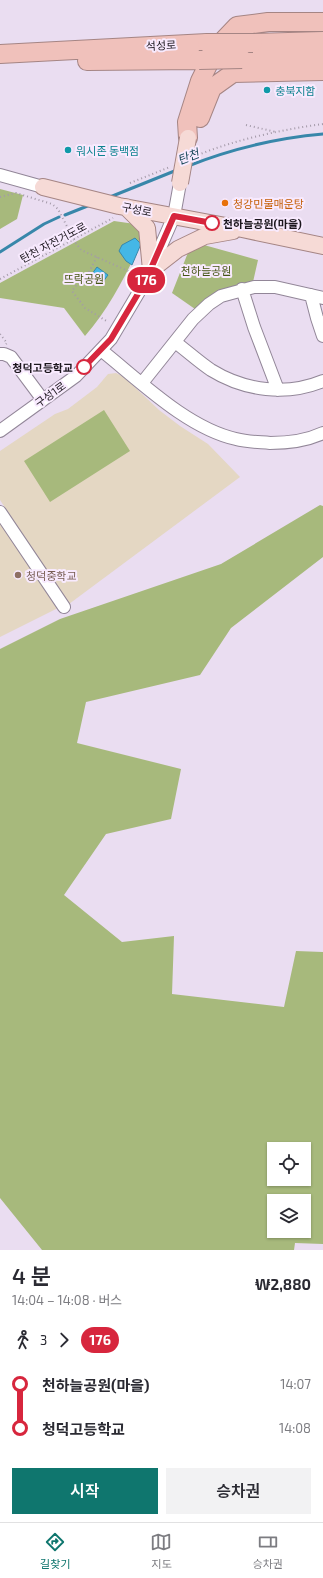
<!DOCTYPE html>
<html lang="ko">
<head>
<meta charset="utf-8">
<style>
	body { margin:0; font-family:"Exo 2","Noto Sans KR",sans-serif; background:#f2f2f3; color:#2b2b33; height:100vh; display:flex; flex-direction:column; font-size:15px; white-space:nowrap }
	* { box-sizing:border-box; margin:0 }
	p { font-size:13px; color:#7c7c81 }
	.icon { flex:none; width:22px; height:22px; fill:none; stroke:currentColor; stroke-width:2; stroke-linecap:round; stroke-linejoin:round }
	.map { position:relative; height:1250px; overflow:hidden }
	.drawer { display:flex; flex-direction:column; background:#fff; flex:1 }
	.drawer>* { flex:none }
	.badge { padding:0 8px; border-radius:13px; font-size:14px; line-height:26px }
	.tools { position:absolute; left:267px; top:1142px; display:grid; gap:8px }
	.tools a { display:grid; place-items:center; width:44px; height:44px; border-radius:0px; background:#fff; box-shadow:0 1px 3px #0004; font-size:20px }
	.map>.badge { position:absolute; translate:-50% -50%; box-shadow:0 0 0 2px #fff }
	.legs { display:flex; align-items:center; gap:6px; height:44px; padding:0 12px; font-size:13px }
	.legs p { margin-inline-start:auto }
	.overview { display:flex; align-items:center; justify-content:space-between; height:68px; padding:0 12px }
	h1 { font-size:22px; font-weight:600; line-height:30px }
	.button { display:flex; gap:8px; margin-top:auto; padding:8px 12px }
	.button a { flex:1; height:46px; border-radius:0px; background:#0f766e; color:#fff; font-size:16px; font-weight:600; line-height:46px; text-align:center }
	.button a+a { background:#f2f2f3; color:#2b2b33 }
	ul { padding:0 12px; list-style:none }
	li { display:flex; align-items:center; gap:14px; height:44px; font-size:15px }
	li i { display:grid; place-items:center; width:6px; height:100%; margin:0 5px; background:currentColor }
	li i::after { content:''; width:10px; height:10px; margin:-5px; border:3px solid; border-radius:50%; background:#fff }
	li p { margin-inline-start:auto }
	li:first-child i { background:linear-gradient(#0000 50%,currentColor 0) }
	li:last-child i { background:linear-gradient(currentColor 50%,#0000 0) }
	.tab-bar { display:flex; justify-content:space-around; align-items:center; height:56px; border-top:1px solid #e1e1e2; background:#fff; font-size:11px; color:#7c7c81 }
	.tab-bar a { display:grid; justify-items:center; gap:2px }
	.tab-bar .current { color:#0f766e }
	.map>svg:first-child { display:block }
</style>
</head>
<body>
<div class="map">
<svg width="323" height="1250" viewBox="0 0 323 1250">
	<rect width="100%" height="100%" fill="#eaddf1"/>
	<path fill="#e4d7c3" d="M116,373L124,377L159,410L180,426L208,444L240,477L69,604L0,500V451L55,414L68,409L97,387L108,374Z
		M0,524L44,585L58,608L0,637Z"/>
	<path fill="#a7b97c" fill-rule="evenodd" d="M0,189L23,195L17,219L0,229Z
		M114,221L135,224L143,238L142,241C126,275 110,307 85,336L64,308L0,298V283Z
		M204,245L258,260L253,282C227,288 215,290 195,309L172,293L189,250Z
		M104,410L130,451L50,502L24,461Z
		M320,505L323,506V557L231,628L200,675L86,702L77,743L181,769L171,819L106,834L64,895L122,942L174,936L172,994L284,1007L296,951L323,952V1244L295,1243L294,1250H42L0,1198V649L60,619L221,564ZM274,1149H304V1179H274ZM274,1201H304V1231H274Z"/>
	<path fill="#44b7e6" stroke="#3887aa" d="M135,238L141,244L132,265L126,261L119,251L122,245Z
		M97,267L108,275L100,286L89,278Z"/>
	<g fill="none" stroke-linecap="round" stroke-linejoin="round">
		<path stroke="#3887aa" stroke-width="3" d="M188,166C231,149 277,138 323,134
			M110,197L177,170
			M65,215L90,205
			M0,252L44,224L59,217"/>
		<g stroke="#928698" stroke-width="14">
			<path id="minor" d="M0,175L43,187
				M242,289L254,327L278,390
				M311,295L317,318L323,336
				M175,342C187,351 199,362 211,370C245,391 287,396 323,381
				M101,350C140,381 187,428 236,439C247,442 259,442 270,443C288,443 306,441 323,433
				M0,354H4L11,357L43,400
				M142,383L193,319L209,304L221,296L254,287H275L323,298
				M0,431L76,376L111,339L146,280L174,216L180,183
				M0,512L64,607"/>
		</g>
		<g stroke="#a58584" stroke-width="18">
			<path id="major" d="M43,187L119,206L242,229L323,246
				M126,207L147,228L151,270
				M151,270L178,249L205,236L233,231"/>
		</g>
		<g stroke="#a58584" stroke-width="20">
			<path id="highway" d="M253,43L323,41
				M0,54L207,43
				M242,59L323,57
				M87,61L199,60
				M200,118L212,88L233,73L323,71
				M188,138L187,122L200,81L217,47L237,26L268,22H323"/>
		</g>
		<path stroke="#a49aa9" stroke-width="2" stroke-dasharray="1 3" stroke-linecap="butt" d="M246,125L276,132
			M198,155C234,140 284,129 323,124
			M130,183L170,167
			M0,197L16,193L52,204L58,209L75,242L81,250L137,275
			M97,257L85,279L78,283L72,291L85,308L108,322
			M0,279L113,218
			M0,334L7,343L6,344"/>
		<use href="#minor" stroke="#fff" stroke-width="12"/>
		<use href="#major" stroke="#f6dad6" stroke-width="16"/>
		<use href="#highway" stroke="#f0c1bb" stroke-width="18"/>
		<g stroke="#a58584" stroke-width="18" stroke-linecap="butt">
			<path id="major-bridge" d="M180,183L188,138"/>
		</g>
		<g stroke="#a58584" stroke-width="20" stroke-linecap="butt">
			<path id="highway-bridge" d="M207,43H253
				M199,60L242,59"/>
		</g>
		<use href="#major-bridge" stroke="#f6dad6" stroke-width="16"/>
		<use href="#highway-bridge" stroke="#f0c1bb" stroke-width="18"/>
	</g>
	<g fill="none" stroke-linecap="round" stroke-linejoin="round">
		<g stroke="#fff" stroke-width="9">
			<path id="line-1" d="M84,367L111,339L145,282L174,216L212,223"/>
		</g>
		<use href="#line-1" stroke="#d7263d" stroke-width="6"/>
	</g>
	<g fill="#0f9aa8" stroke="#f8eafe" stroke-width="1.5">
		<circle cx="267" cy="90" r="4"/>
		<circle cx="68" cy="150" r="4"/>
	</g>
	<circle fill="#e8710a" stroke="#f8eafe" stroke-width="1.5" cx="225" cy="203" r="4"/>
	<g fill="#fff" stroke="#d7263d" stroke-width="2">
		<circle cx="212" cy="223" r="7"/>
		<circle cx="84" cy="367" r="7"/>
	</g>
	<circle fill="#8d6e63" stroke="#f8eafe" stroke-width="1.5" cx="18" cy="575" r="4"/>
	<g text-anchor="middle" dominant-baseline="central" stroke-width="4" stroke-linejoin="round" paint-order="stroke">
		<g font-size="11" fill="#1b161d" stroke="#f8eafe">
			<text transform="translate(161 45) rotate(-3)">석성로</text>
			<text transform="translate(137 209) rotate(11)">구성로</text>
			<text transform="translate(53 242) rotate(-28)">탄천 자전거도로</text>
			<text transform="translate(50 394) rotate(-36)">구성1로</text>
		</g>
		<g font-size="11" fill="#0d838f" stroke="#f8eafe" text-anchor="start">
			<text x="275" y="90">충북지함</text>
			<text x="76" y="150">워시존 동백점</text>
		</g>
		<g font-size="11" fill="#c56008" stroke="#f8eafe" text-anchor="start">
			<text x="233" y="203">청강민물매운탕</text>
		</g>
		<g font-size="11" font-weight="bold" fill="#1b161d" stroke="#f8eafe" text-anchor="start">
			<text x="223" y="223">천하늘공원(마을)</text>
			<text x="73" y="367" text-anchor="end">청덕고등학교</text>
		</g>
		<g font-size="11" fill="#465614" stroke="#f8eafe">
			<text x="206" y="270">천하늘공원</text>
			<text x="84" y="278">뜨락공원</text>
		</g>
		<g font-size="11" fill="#785e54" stroke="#f8eafe" text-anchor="start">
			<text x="26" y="575">청덕중학교</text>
		</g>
		<g font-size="12" font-style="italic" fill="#18485b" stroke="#f8eafe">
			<text transform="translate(188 156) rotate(-21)">탄천</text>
		</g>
	</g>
</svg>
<div class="tools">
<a><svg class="icon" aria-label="locate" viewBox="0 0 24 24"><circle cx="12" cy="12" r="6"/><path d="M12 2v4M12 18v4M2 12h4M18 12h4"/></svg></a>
<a><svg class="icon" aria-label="layers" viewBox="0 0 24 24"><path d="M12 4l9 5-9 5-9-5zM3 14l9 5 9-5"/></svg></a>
</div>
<b class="badge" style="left:146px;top:280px;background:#d7263d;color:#fff">176</b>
</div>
<section class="drawer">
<div class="overview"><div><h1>4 분</h1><p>14:04 – 14:08 · 버스</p></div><b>₩2,880</b></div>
<div class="legs"><svg class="icon" aria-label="walk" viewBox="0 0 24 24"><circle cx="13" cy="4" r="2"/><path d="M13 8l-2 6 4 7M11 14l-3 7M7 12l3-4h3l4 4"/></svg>3<svg class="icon" aria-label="forward" viewBox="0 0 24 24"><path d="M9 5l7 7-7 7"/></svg><b class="badge" style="background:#d7263d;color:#fff">176</b></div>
<ul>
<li><i style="color:#d7263d"></i><b>천하늘공원(마을)</b><p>14:07</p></li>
<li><i style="color:#d7263d"></i><b>청덕고등학교</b><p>14:08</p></li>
</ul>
<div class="button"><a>시작</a><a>승차권</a></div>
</section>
<nav class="tab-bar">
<a class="current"><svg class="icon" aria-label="directions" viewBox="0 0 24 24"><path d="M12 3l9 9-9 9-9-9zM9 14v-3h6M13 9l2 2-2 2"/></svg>길찾기</a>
<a><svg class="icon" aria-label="map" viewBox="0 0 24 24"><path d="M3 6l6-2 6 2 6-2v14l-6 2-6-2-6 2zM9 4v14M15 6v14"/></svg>지도</a>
<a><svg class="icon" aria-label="tickets" viewBox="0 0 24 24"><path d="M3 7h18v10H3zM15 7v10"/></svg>승차권</a>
</nav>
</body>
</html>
